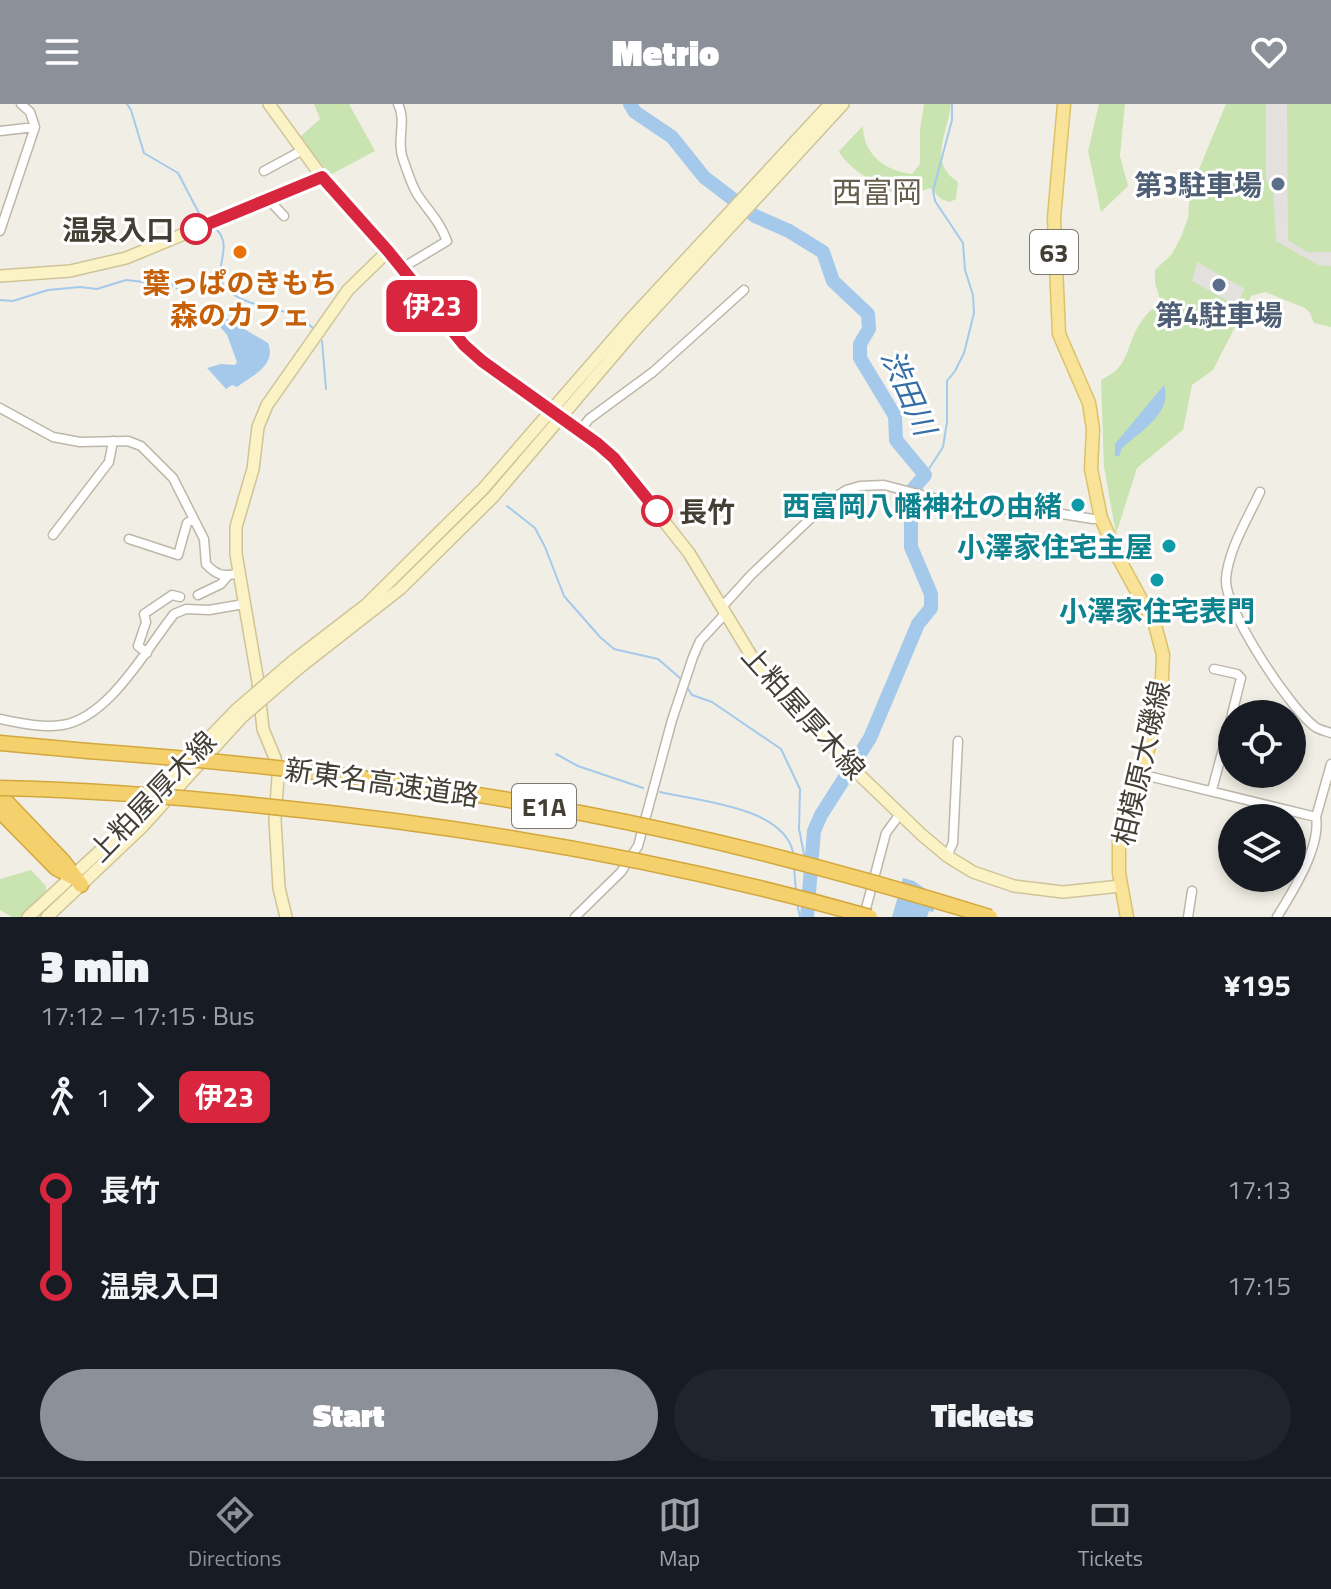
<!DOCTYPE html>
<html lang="en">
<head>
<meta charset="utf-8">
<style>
	body { margin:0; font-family:"Titillium Web","Noto Sans JP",sans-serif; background:#20242c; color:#f1f3f6; height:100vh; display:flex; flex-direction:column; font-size:30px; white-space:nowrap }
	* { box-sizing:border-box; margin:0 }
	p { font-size:26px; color:#9ea1a6 }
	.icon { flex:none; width:44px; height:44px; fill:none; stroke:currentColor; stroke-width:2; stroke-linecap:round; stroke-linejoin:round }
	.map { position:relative; height:813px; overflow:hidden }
	.drawer { display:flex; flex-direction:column; background:#171b24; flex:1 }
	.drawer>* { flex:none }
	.badge { padding:0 16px; border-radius:12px; font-size:28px; line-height:52px }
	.controls { position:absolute; left:1218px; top:596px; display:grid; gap:16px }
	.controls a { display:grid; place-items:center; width:88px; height:88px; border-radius:50%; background:#171b24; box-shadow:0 4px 12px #0003; font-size:40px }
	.map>.badge { position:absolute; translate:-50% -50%; box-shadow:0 0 0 4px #fff }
	.legs { display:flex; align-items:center; gap:12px; height:88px; padding:0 40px; font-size:26px }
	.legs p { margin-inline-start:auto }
	.head { display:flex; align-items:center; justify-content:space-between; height:136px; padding:0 40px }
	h1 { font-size:44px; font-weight:800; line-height:60px }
	.action { display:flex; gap:16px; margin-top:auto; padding:16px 40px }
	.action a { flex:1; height:92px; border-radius:48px; background:#8c9099; color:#fff; font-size:32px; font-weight:800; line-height:92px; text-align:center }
	.action a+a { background:#20242c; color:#f1f3f6 }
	ul { padding:0 40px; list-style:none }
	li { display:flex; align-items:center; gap:28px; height:96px; font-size:30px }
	li i { display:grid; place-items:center; width:12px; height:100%; margin:0 10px; background:currentColor }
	li i::after { content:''; width:20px; height:20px; margin:-10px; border:6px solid; border-radius:50%; background:#171b24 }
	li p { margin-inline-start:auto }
	li:first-child i { background:linear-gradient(#0000 50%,currentColor 0) }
	li:last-child i { background:linear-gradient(currentColor 50%,#0000 0) }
	header { display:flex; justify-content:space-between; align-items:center; height:104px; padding:0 40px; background:#8c9099; color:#fff; font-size:36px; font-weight:800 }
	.menu { display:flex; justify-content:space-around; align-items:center; height:112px; border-top:2px solid #363941; background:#171b24; font-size:22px; color:#9ea1a6 }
	.menu a { display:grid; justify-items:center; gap:4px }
	.menu .current { color:#8c9099 }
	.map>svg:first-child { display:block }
</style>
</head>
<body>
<header><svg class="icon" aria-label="menu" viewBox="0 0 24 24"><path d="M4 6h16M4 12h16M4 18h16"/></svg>Metrio<svg class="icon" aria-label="heart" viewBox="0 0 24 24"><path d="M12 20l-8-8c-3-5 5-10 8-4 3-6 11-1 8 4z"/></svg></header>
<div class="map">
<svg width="1331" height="813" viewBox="0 0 1331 813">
	<rect width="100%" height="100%" fill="#f1efe5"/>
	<path fill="#c9e4b0" d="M314,0H349L375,47L330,71L300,33L320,15Z
		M924,0H951C948,30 927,58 958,78L956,95L950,98L941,95L930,84L919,88L910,94C892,91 846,65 839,47L863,22C863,50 885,67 912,70L920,60V26Z
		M1099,0H1125L1120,52L1128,82L1101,108L1088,47Z
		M1226,0H1331V223L1314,219L1310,209L1305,204L1265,188L1251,192L1213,266L1192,281L1183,326L1137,364L1116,430L1104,363L1101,276C1133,261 1124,240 1143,215C1148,208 1155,203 1160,196L1155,179V166L1172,150L1181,133L1188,114L1190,87Z
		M31,766L46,782V792L21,813H12L0,806V775Z"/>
	<path fill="#e3e1dd" d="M1266,0H1287L1288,136L1307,148H1331V162L1318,161L1276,137L1273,83L1266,77Z
		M1197,158L1245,185L1235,201L1192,177Z"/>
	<path fill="#a5c9eb" d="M224,213L268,239C277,261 252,272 237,283L232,281L226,285L207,264L221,260L235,261L237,258L227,231L217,219Z
		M1164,281C1173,309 1141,327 1122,344L1119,352H1115V340Z
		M903,774L914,777L938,794L933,808L929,807L927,813H892Z"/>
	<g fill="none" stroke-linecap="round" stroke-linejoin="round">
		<path stroke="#a5c9eb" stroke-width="2" d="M127,0L131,6L144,49L178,69L201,113L206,115
			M217,126C233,143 214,161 223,181
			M227,186C255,208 285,199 313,224
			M0,196L13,197L48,186L80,183L97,185L126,176L144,178L155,173L162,174L178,185H184L201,175L208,176L225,184
			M322,237L326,285
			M925,371L943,343L947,318V277L955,267L964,249L974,209L973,191L965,166L963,139L935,97L933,87L952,16V0
			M507,402L535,424L545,443L564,492L600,533L614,545L658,555L680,574
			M688,585L692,591L712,598L781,645L800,685L799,725L805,755
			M556,650L578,662L643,684
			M660,688C699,697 783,703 793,748
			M794,763L796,788
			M797,799L800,813"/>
		<path stroke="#a5c9eb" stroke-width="14" d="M630,0L635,8L672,33L704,73L755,112L789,127L823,148L833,177L868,210L869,225L860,240V254L895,312L896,336L925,371L913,385L911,396V443L931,490V504L918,520L870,634L821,711L814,727L807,813"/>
		<g stroke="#bcb7a9" stroke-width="11">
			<path id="street" d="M398,0C407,17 396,36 403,55C407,66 411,80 417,90C429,108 439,116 447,137L402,164
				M0,27L35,23
				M264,67L301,47
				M268,95L284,112
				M0,127L35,23L30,8L21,0
				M0,304L53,333L80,338L128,337L141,342L173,374L204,435L206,460C217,472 224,473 239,469
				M581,326L589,315L653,268L744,186
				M1260,388C1248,414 1228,446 1226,475C1224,505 1289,603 1314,622C1318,626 1326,627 1331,629
				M53,431L109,358L113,337
				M129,435L178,451L187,419L193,415
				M198,491L221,480L227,473
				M721,504L751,471L829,397L846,386L860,382L884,381L964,402L1056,409L1093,415L1101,414
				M147,549L138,542L146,518L144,510L172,491L180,493
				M1214,565L1237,570L1241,574L1232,610
				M0,615C20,619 41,624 62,621C109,614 147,544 174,510L186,505L209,506L244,500
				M1140,670L1316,713L1331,660
				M1212,686L1232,611
				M947,752L953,739L958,637
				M864,812L886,729L900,710
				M575,813L621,768L638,742L672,616L693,553L700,537L724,511
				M1188,813L1192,787
				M1277,813C1292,789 1321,743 1316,713"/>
		</g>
		<g stroke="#cfc497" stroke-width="14">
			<path id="secondary" d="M269,0L322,73L388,147L464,241L482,257L581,326L614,354L689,449L752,553L846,658L922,731L947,752L973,768L1014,782L1063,788L1121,782
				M0,172L70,167L126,154L322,73
				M293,557L367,500L483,385L628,218L830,0
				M299,564L400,485L493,393L636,225L843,0
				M28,813L102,745L236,606
				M47,813L141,724L242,613
				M286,813L279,784L275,716L278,673L275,654L263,625L258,578L236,450V423L253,365L258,323L267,301L348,186L388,147"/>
		</g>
		<g stroke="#dcc269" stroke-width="15">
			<path id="primary" d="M1064,0L1054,114L1059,230L1089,299L1093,325L1091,365L1101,414L1118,453L1155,521L1163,551L1161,595L1147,650L1124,710L1119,736V769L1127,813"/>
		</g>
		<g stroke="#d3a73e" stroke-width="17">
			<path id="highway" d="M0,639L88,647
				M0,691L63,757L81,781
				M0,707L56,764L73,773"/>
		</g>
		<use href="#street" stroke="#fff" stroke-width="8"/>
		<use href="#secondary" stroke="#fbf2c6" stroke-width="11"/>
		<use href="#primary" stroke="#f8e398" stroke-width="12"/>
		<use href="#highway" stroke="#f5d16d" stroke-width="14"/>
		<g stroke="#cfc497" stroke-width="14" stroke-linecap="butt">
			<path id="secondary-bridge" d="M236,606L293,557
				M242,613L299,564"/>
		</g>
		<g stroke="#d3a73e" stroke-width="17" stroke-linecap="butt">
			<path id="highway-bridge" d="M88,647C255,659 422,678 586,710C722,736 858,772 990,813
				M0,684C91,686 182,693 273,703C474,723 676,758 870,813"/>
		</g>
		<use href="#secondary-bridge" stroke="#fbf2c6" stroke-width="11"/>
		<use href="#highway-bridge" stroke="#f5d16d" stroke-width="14"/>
	</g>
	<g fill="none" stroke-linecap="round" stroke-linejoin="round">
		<g stroke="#fff" stroke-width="18">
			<path id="line-1" d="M196,125L322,73L388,147L464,241L482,257L598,340L614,354L657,407"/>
		</g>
		<use href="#line-1" stroke="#d7263d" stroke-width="12"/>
	</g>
	<g fill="#5c6f8a" stroke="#fff" stroke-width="3">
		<circle cx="1278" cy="80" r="8"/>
		<circle cx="1219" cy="181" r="8"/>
	</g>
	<g fill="#fff" stroke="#d7263d" stroke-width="4">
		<circle cx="196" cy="125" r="14"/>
		<circle cx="657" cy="407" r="14"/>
	</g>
	<circle fill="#e8710a" stroke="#fff" stroke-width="3" cx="240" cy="148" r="8"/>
	<g fill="#0f9aa8" stroke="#fff" stroke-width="3">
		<circle cx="1078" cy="401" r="8"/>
		<circle cx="1169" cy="442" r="8"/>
		<circle cx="1157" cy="476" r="8"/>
	</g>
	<g text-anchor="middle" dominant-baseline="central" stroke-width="6" stroke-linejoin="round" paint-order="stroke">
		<g fill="#fff" stroke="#7c7972" stroke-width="2">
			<rect x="1030" y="126" width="48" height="44" rx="6"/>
			<rect x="512" y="680" width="64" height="44" rx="6"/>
		</g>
		<g font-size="26" font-weight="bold" fill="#443f35">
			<text x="1054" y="148">63</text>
			<text x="544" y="702">E1A</text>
		</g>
		<g font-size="28" font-weight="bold" fill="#4e5e75" stroke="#fff" text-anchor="end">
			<text x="1262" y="80">第3駐車場</text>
			<text x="1219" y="210" text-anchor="middle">第4駐車場</text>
		</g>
		<g font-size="28" font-weight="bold" fill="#443f35" stroke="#fff" text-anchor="end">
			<text x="174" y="125">温泉入口</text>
			<text x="679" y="407" text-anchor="start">長竹</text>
		</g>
		<g font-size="28" font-weight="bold" fill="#c56008" stroke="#fff">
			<text x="240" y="178">葉っぱのきもち<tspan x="240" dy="32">森のカフェ</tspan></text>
		</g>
		<g font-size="28" font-weight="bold" fill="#0d838f" stroke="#fff" text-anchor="end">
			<text x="1062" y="401">西富岡八幡神社の由緒</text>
			<text x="1153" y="442">小澤家住宅主屋</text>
			<text x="1157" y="506" text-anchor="middle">小澤家住宅表門</text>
		</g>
		<g font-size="28" fill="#443f35" stroke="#fff">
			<text transform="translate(804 608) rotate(48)">上粕屋厚木線</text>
			<text transform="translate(1141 659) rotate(-77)">相模原大磯線</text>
			<text transform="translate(382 678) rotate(8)">新東名高速道路</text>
			<text transform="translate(152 692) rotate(-46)">上粕屋厚木線</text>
		</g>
		<g font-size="30" fill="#665e4d" stroke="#fff">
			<text x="877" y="88">西富岡</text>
		</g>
		<g font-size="30" font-style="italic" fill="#366fa8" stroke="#fff">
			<text transform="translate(909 288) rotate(66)">渋田川</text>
		</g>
	</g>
</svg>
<div class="controls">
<a><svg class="icon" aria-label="locate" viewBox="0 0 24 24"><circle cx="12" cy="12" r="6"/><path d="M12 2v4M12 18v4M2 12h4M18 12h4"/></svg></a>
<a><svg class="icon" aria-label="layers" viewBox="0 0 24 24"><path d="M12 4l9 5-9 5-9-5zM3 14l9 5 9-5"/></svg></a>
</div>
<b class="badge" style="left:432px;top:202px;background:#d7263d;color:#fff">伊23</b>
</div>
<section class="drawer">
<div class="head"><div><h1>3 min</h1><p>17:12 – 17:15 · Bus</p></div><b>¥195</b></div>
<div class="legs"><svg class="icon" aria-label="walk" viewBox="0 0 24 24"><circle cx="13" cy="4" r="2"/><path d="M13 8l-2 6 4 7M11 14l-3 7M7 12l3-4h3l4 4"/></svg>1<svg class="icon" aria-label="forward" viewBox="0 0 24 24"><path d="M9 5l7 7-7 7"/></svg><b class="badge" style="background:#d7263d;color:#fff">伊23</b></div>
<ul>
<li><i style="color:#d7263d"></i><b>長竹</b><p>17:13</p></li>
<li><i style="color:#d7263d"></i><b>温泉入口</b><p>17:15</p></li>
</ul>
<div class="action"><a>Start</a><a>Tickets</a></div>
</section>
<nav class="menu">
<a class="current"><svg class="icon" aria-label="directions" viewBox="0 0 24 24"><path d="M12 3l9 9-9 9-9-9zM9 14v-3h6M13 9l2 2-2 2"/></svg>Directions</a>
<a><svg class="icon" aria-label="map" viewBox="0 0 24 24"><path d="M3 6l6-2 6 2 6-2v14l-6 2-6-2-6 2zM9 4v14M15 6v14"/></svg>Map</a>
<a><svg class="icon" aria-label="tickets" viewBox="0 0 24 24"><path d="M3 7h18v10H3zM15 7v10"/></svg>Tickets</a>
</nav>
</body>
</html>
